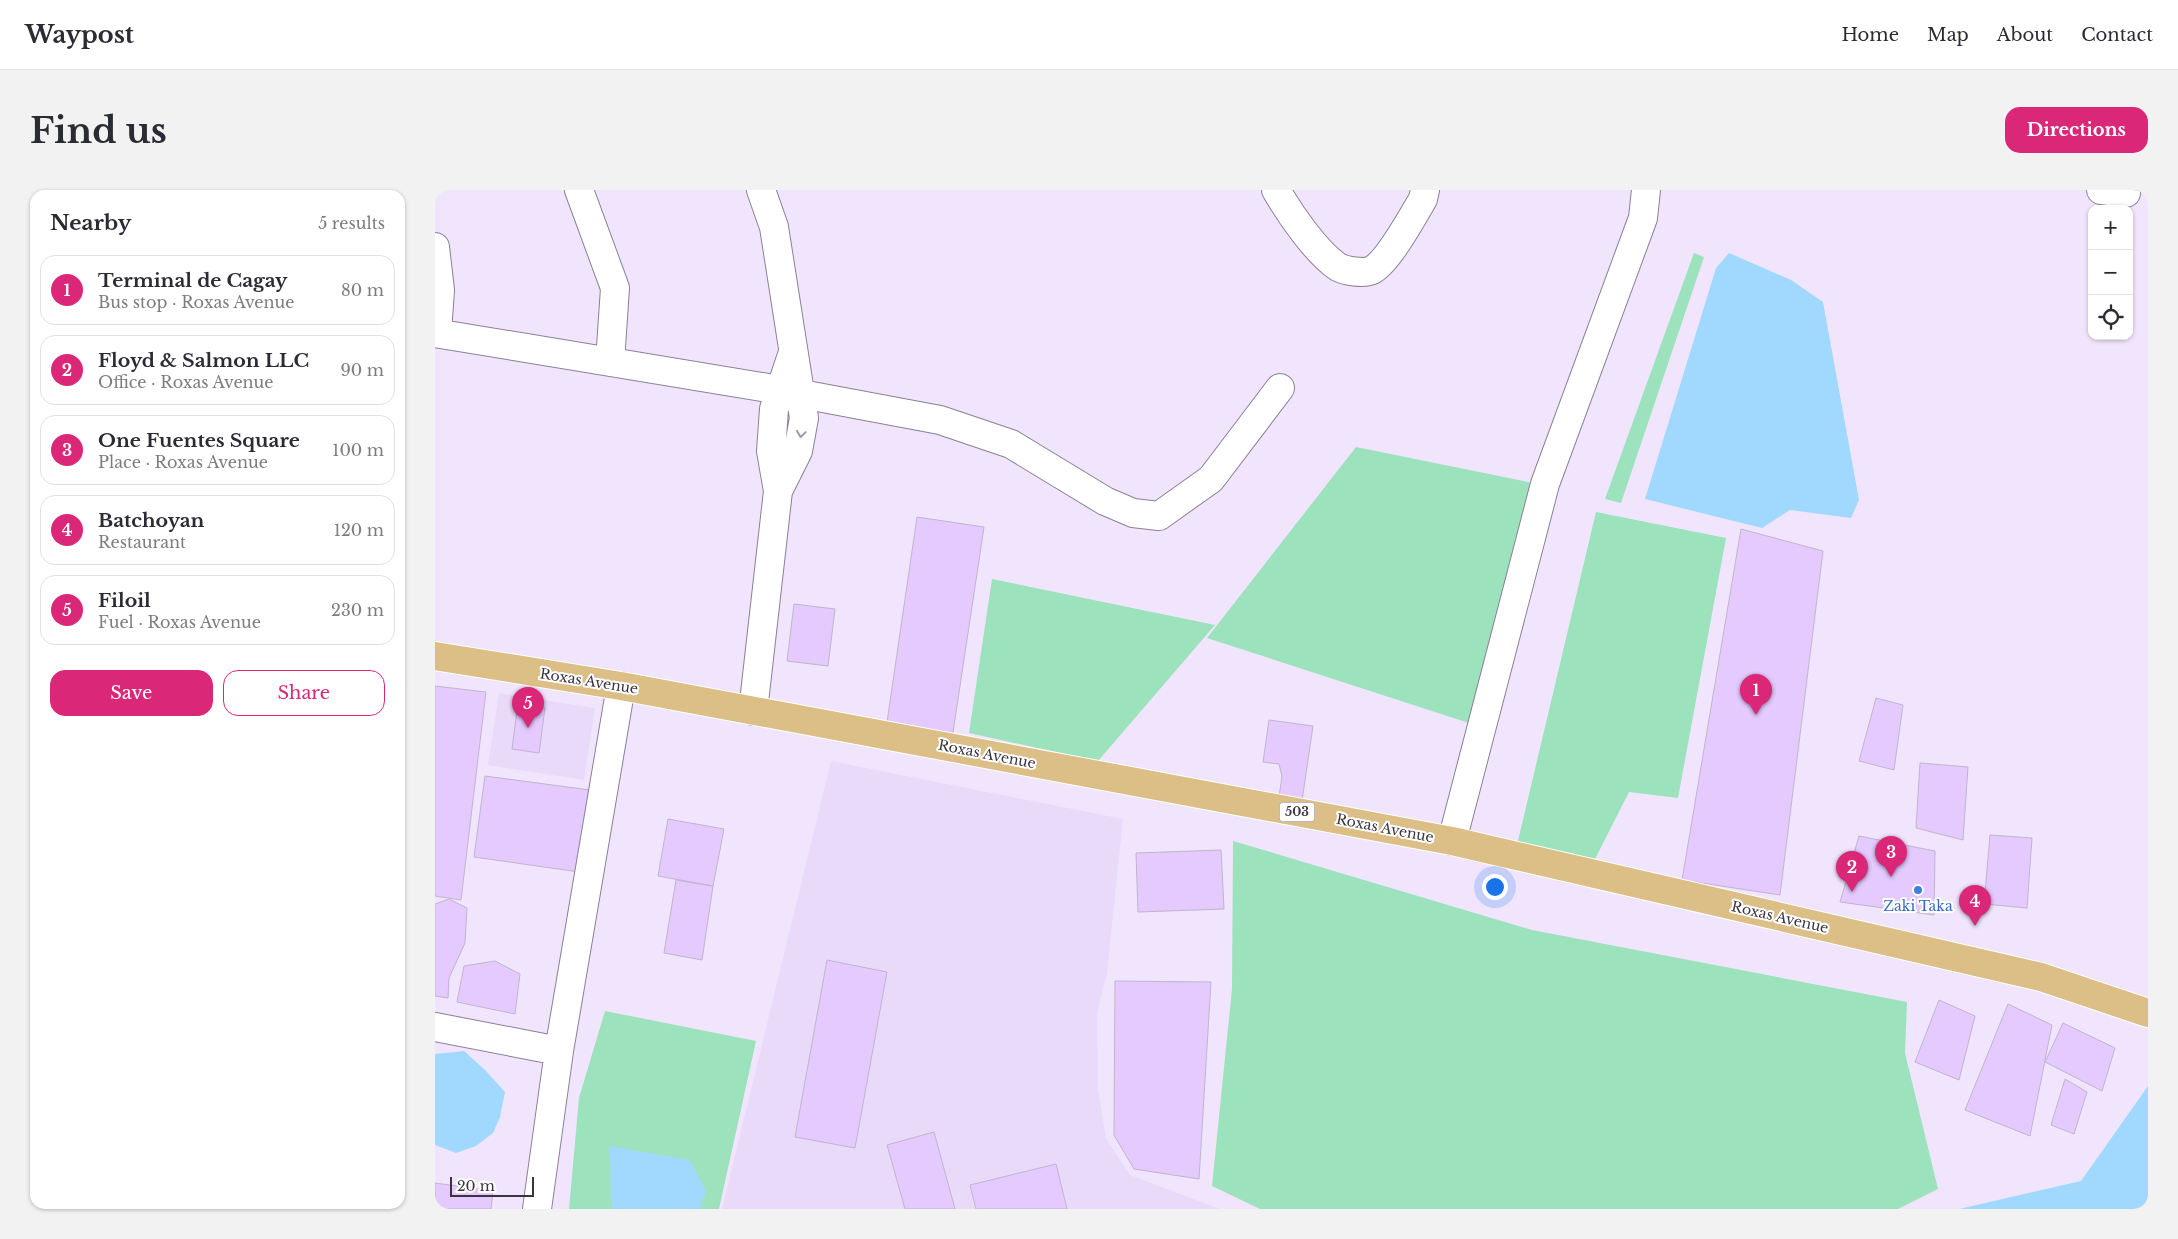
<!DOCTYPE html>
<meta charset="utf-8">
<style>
body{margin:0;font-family:"Libre Baskerville",serif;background:#f2f2f3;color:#2b2b33}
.controls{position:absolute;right:15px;top:15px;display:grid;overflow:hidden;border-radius:10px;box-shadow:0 1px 4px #0004}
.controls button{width:45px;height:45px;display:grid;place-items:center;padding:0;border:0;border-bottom:1px solid #e1e1e2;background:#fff;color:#2b2b33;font:25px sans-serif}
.scale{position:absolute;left:15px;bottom:12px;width:84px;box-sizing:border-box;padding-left:5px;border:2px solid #39353e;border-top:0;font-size:14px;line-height:18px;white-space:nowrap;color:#39353e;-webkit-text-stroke:4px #fff;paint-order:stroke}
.you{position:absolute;left:1059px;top:696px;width:18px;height:18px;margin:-12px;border:4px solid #fff;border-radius:50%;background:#1a73e8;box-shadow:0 0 0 8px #1a73e833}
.badge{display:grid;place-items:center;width:32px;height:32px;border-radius:50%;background:#db2777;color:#fff;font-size:16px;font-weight:700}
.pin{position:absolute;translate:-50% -41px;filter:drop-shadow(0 1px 2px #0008)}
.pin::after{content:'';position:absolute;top:26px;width:18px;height:15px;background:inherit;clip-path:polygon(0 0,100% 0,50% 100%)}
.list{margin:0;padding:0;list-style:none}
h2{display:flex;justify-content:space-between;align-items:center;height:65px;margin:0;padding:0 20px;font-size:21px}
h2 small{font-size:16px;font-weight:400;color:#7c7c81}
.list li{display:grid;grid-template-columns:32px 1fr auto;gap:15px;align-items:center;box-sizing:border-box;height:70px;margin:0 10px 10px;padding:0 10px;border:1px solid #e1e1e2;border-radius:15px}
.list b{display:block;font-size:19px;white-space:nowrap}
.list p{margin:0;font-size:16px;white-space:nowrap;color:#7c7c81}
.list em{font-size:16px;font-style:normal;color:#7c7c81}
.actions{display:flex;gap:10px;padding:15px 20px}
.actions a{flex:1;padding:11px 0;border:1px solid #db2777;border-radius:15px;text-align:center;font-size:18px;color:#db2777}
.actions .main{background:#db2777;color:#fff}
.icon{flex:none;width:28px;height:28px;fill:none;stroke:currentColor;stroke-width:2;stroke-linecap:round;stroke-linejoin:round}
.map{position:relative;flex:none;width:1713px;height:1019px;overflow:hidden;border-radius:15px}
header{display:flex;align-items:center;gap:30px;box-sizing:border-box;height:70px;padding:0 25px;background:#fff;border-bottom:1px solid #e1e1e2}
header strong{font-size:24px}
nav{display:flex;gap:28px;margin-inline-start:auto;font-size:18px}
.intro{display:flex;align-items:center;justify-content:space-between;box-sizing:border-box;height:120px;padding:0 30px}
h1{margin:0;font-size:35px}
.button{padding:12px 22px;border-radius:15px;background:#db2777;color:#fff;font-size:18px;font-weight:700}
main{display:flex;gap:30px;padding:0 30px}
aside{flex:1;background:#fff;border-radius:15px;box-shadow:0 1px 4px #0004}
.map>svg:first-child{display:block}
.built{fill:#e9daf9}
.green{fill:#9be2bd}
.water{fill:#a1d9fe}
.building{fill:#e4caff;stroke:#c0b5cc}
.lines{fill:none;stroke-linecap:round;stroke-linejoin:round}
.minor-casing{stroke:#8a8095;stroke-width:30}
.major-casing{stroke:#fff;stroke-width:30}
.minor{stroke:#fff;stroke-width:28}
.major{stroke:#dcbe87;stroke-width:28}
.oneway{stroke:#9c9a9e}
.shop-dot{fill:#3f7fe0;stroke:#fff;stroke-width:2}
.labels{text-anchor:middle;stroke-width:4;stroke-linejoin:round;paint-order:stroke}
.shield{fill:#fff;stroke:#747278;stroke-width:1}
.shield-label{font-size:12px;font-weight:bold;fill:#39353e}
.street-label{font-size:14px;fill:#39353e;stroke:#fff}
.shop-label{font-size:14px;fill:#366cbe;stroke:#fff}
</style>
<header>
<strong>Waypost</strong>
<nav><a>Home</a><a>Map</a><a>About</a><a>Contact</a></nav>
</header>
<div class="intro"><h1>Find us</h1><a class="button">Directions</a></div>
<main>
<aside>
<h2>Nearby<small>5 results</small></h2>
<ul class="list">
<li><span class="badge">1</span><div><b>Terminal de Cagay</b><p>Bus stop · Roxas Avenue</p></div><em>80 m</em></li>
<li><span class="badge">2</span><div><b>Floyd &amp; Salmon LLC</b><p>Office · Roxas Avenue</p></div><em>90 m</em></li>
<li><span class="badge">3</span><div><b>One Fuentes Square</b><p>Place · Roxas Avenue</p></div><em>100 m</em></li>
<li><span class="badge">4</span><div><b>Batchoyan</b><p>Restaurant</p></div><em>120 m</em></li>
<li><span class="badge">5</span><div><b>Filoil</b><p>Fuel · Roxas Avenue</p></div><em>230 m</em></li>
</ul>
<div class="actions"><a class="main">Save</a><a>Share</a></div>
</aside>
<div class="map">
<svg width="1713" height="1019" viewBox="0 0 1713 1019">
<rect width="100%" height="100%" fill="#f1e5fd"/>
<!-- built -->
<path class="built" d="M64 503 160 518 149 590 53 575Z
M396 571 688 629 672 783 662 824 663 899 671 948 695 985 785 1019H287Z"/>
<!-- green -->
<path class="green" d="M1259 63 1269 67 1186 313 1170 309Z
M921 257 1108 295 1037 534 772 448Z
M1161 322 1291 348 1243 608 1194 602 1160 669 1082 655Z
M557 389 780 435 663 571 534 543Z
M798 651 1097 740 1472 812 1470 863 1503 999 1463 1019H825L777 996 797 799Z
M170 821 321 851 284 1019H134L144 908Z"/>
<!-- water -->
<path class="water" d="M1294 63 1356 90 1388 112 1424 310 1416 328 1355 320 1327 338 1210 309 1281 78Z
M29 861 51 881 70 902 65 927 58 943 41 956 21 963 0 955V864Z
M1713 896V1019H1524L1646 991Z
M174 956 255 970 271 1001 265 1019H177Z"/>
<!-- building -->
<path class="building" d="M482 327 549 337 517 549 451 539Z
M1306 339 1388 361 1345 705 1247 690Z
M359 414 400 419 393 476 352 471Z
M0 496 51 502 26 710 0 706Z
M1441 508 1468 515 1459 580 1424 571Z
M83 514 110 518 104 563 77 559Z
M834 530 878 536 867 611 844 607 847 586 844 574 828 572Z
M1485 573 1533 577 1528 650 1481 638Z
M50 586 155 600 144 682 39 667Z
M233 629 289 639 278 696 223 686Z
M1555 645 1597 648 1592 718 1549 714Z
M1424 646 1500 661 1499 725 1405 712Z
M786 660 789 719 703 722 701 663Z
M241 690 278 696 267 770 229 763Z
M14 709 32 718 30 753 14 788 13 808 0 806V714Z
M392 770 452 782 420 958 360 947Z
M60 771 85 784 80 824 22 812 29 776Z
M680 791 776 792 764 989 699 979 679 945Z
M1504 810 1540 826 1524 890 1480 872Z
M1573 814 1617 835 1595 946 1530 920Z
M1628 833 1680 858 1667 901 1610 872Z
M1630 889 1652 902 1639 944 1616 935Z
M499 942 520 1019H470L452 955Z
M621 974 632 1019H541L535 995Z
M0 993 58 1001 56 1019H0Z"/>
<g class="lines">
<!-- minor casing -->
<g class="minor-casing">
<path id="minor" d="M144 0 180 98 175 172
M326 0 339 37 369 228 363 261 343 301
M841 0C855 24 880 61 903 77 910 81 929 84 937 80 953 72 978 26 988 9L990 0
M1666 0 1691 3V0
M0 57 5 100 2 143
M0 143 345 200 505 230 576 254 670 311 698 323 724 326 776 289 845 198
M318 521 343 301 336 261 339 219 358 162
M1017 651 1110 294 1208 28 1211 0
M0 837 124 861
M102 1019 124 861 186 496"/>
</g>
<!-- major casing -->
<g class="major-casing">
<path id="major" d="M0 466 186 496 1017 651 1606 787 1713 823"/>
</g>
<!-- minor -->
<use href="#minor" class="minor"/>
<!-- major -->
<use href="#major" class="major"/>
</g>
<!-- one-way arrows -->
<defs><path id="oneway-chevron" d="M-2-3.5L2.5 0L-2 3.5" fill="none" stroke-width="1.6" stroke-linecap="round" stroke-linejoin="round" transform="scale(1.25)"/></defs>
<use class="oneway" href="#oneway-chevron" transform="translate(366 244) rotate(98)"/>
<!-- markers -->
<circle class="shop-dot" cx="1483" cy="700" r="5"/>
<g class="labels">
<!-- shield labels -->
<rect class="shield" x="844.5" y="612.5" width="35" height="19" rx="4"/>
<g class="shield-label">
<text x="862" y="626">503</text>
</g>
<!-- street labels -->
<g class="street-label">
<text transform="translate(154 491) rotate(9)" y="5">Roxas Avenue</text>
<text transform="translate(552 564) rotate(11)" y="5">Roxas Avenue</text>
<text transform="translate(950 638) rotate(11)" y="5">Roxas Avenue</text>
<text transform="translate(1345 727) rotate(13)" y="5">Roxas Avenue</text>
</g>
<!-- shop labels -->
<g class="shop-label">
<text x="1483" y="721">Zaki Taka</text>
</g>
</g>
</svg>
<div class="controls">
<button>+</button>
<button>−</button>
<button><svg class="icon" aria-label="locate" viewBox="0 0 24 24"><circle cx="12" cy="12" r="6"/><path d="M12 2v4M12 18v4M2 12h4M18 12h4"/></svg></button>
</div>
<div class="scale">20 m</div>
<div class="you"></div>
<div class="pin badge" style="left:1321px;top:525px">1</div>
<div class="pin badge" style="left:1417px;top:702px">2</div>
<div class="pin badge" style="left:1456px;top:687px">3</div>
<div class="pin badge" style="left:1540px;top:736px">4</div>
<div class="pin badge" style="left:93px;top:538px">5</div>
</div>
</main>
